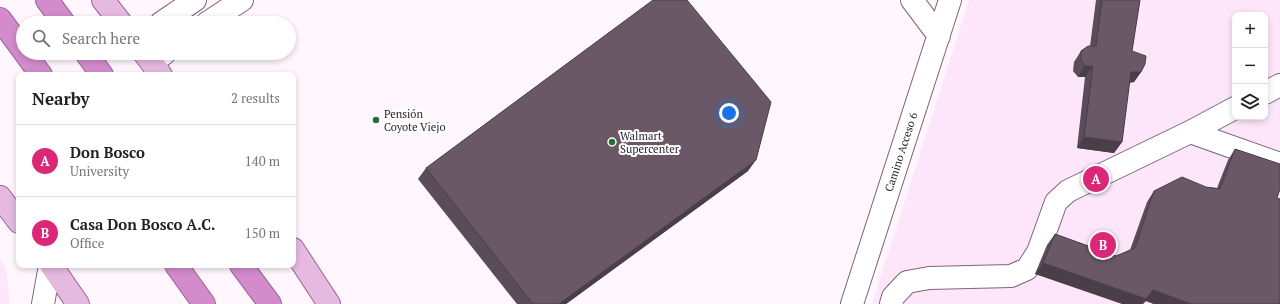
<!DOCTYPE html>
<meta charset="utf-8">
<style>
body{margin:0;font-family:"PT Serif",serif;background:#f2f2f2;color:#222}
.controls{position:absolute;right:12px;top:12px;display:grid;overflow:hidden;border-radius:8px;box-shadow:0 2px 6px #0003}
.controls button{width:36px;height:36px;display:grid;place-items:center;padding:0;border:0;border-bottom:1px solid #e0e0e0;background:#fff;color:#222;font:20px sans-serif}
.you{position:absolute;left:729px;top:113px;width:14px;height:14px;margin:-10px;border:3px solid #fff;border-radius:50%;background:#1a73e8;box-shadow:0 0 0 6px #1a73e833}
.badge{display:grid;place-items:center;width:26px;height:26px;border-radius:50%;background:#db2777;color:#fff;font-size:13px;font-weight:700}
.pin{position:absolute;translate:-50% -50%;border:2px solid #fff;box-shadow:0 1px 4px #0006}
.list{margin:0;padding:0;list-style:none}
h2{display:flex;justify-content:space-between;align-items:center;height:52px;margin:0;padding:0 16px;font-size:17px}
h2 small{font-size:13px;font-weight:400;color:#767676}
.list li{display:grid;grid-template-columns:26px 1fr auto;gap:12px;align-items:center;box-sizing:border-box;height:72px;padding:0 16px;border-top:1px solid #e0e0e0}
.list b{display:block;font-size:15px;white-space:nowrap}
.list p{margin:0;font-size:13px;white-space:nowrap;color:#767676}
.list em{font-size:13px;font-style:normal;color:#767676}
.icon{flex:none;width:22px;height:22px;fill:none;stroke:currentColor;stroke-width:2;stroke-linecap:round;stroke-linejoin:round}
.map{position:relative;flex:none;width:1280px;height:304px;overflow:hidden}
.search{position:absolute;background:#fff;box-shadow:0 2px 6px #0003;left:16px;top:16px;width:280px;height:44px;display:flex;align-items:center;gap:10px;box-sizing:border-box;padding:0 14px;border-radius:22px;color:#767676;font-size:15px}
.panel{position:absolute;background:#fff;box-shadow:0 2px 6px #0003;left:16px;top:72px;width:280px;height:196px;border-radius:8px}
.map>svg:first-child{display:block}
.built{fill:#fde6fa;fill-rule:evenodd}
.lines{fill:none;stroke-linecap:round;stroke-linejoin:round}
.minor-casing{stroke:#7a6777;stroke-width:24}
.major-casing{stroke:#966591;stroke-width:24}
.highway-casing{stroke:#966591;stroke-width:24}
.minor{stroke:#fff;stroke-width:22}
.major{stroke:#e5b9e0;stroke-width:22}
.highway{stroke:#d38bcc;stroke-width:22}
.wall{fill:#5b4c59}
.shaded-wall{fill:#4a3e48}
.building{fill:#6a5867;stroke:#4a3e48}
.poi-dot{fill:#2a6b35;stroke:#fff;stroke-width:1.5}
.labels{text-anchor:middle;stroke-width:4;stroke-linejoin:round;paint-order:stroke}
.poi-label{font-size:11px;fill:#251e24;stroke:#fff;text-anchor:start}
.street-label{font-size:11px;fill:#251e24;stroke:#fff}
</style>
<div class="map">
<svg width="1280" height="304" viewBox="0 0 1280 304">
<rect width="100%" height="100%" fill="#fff6fe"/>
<!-- built -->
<path class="built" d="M969 0H1280V304H872ZM1235 15H1265V117H1235Z
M0 259 6 268 10 304H0Z"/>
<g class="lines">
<!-- minor casing -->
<g class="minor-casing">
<path id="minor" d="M912 0 939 36
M161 23 195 0
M207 23 242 0
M152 63 165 53
M1265 93 1280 85
M1190 132 1280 164
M43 304 50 265
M852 304 950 0
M891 304 893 297 907 282 929 278 1011 276 1027 269 1038 252 1056 202 1068 191 1190 132 1235 108"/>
</g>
<!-- major casing -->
<g class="major-casing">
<path id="major" d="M103 0 121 23
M144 53 161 75
M0 197 19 222
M293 249 329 304
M51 265 78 304"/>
</g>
<!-- highway casing -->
<g class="highway-casing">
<path id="highway" d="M47 0 64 23
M0 19 23 50
M25 53 41 75
M86 53 102 75
M176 265 204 304
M241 265 270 304"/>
</g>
<!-- minor -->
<use href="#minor" class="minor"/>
<!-- major -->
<use href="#major" class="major"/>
<!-- highway -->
<use href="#highway" class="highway"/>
</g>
<!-- wall -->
<path class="wall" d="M1096 0H1140L1132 51 1141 72 1134 82 1129 83 1122 142 1114 153 1077 148 1085 77H1078L1073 71 1074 62 1081 51 1090 46Z
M1235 149 1277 198 1280 304H1154L1146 301 1035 274 1047 245 1055 234 1116 256 1130 250 1147 202 1154 191 1206 187 1217 188 1228 160Z
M426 168 748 171 566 304H517L418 179Z"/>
<!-- shaded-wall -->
<path class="shaded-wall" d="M1085 66H1093L1085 77H1078Z
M1131 72H1141L1134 82 1123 83Z
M1084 137 1122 142 1114 153 1077 148Z
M756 160 748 171 566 304H559Z
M1043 263 1153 290 1191 304H1154L1146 301 1143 304H1122L1035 274Z"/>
<!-- building -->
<path class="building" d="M653 0H687L771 102 756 160 559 304H533L426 168Z
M1102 0H1140L1132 51 1146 56 1145 64 1141 72H1131L1122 142 1084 137 1093 66H1085L1081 60V51L1088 46H1096Z
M1235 149 1280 164V189L1277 198 1280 199V304H1191L1153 290 1146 299 1043 263 1055 234 1116 256 1135 248 1154 191 1182 177 1206 187 1220 189Z"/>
<!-- markers -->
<g class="poi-dot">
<circle cx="376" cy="120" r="4"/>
<circle cx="612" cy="142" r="4"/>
</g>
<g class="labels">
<!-- poi labels -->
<g class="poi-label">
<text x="384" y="118">Pensión<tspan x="384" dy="13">Coyote Viejo</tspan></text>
<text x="620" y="140">Walmart<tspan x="620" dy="13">Supercenter</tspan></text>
</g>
<!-- street labels -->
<g class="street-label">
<text transform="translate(901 152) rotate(-72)" y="4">Camino Acceso 6</text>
</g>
</g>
</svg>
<div class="controls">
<button>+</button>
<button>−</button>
<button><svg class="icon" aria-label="layers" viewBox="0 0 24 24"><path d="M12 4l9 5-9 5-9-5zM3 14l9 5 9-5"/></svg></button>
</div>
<div class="you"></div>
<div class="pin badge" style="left:1096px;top:179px">A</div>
<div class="pin badge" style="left:1103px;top:245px">B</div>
<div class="search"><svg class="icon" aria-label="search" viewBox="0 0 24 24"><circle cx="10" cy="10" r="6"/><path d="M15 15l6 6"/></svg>Search here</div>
<section class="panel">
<h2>Nearby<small>2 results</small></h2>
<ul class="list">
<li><span class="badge">A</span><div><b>Don Bosco</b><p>University</p></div><em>140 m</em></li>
<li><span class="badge">B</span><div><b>Casa Don Bosco A.C.</b><p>Office</p></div><em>150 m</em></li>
</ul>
</section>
</div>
